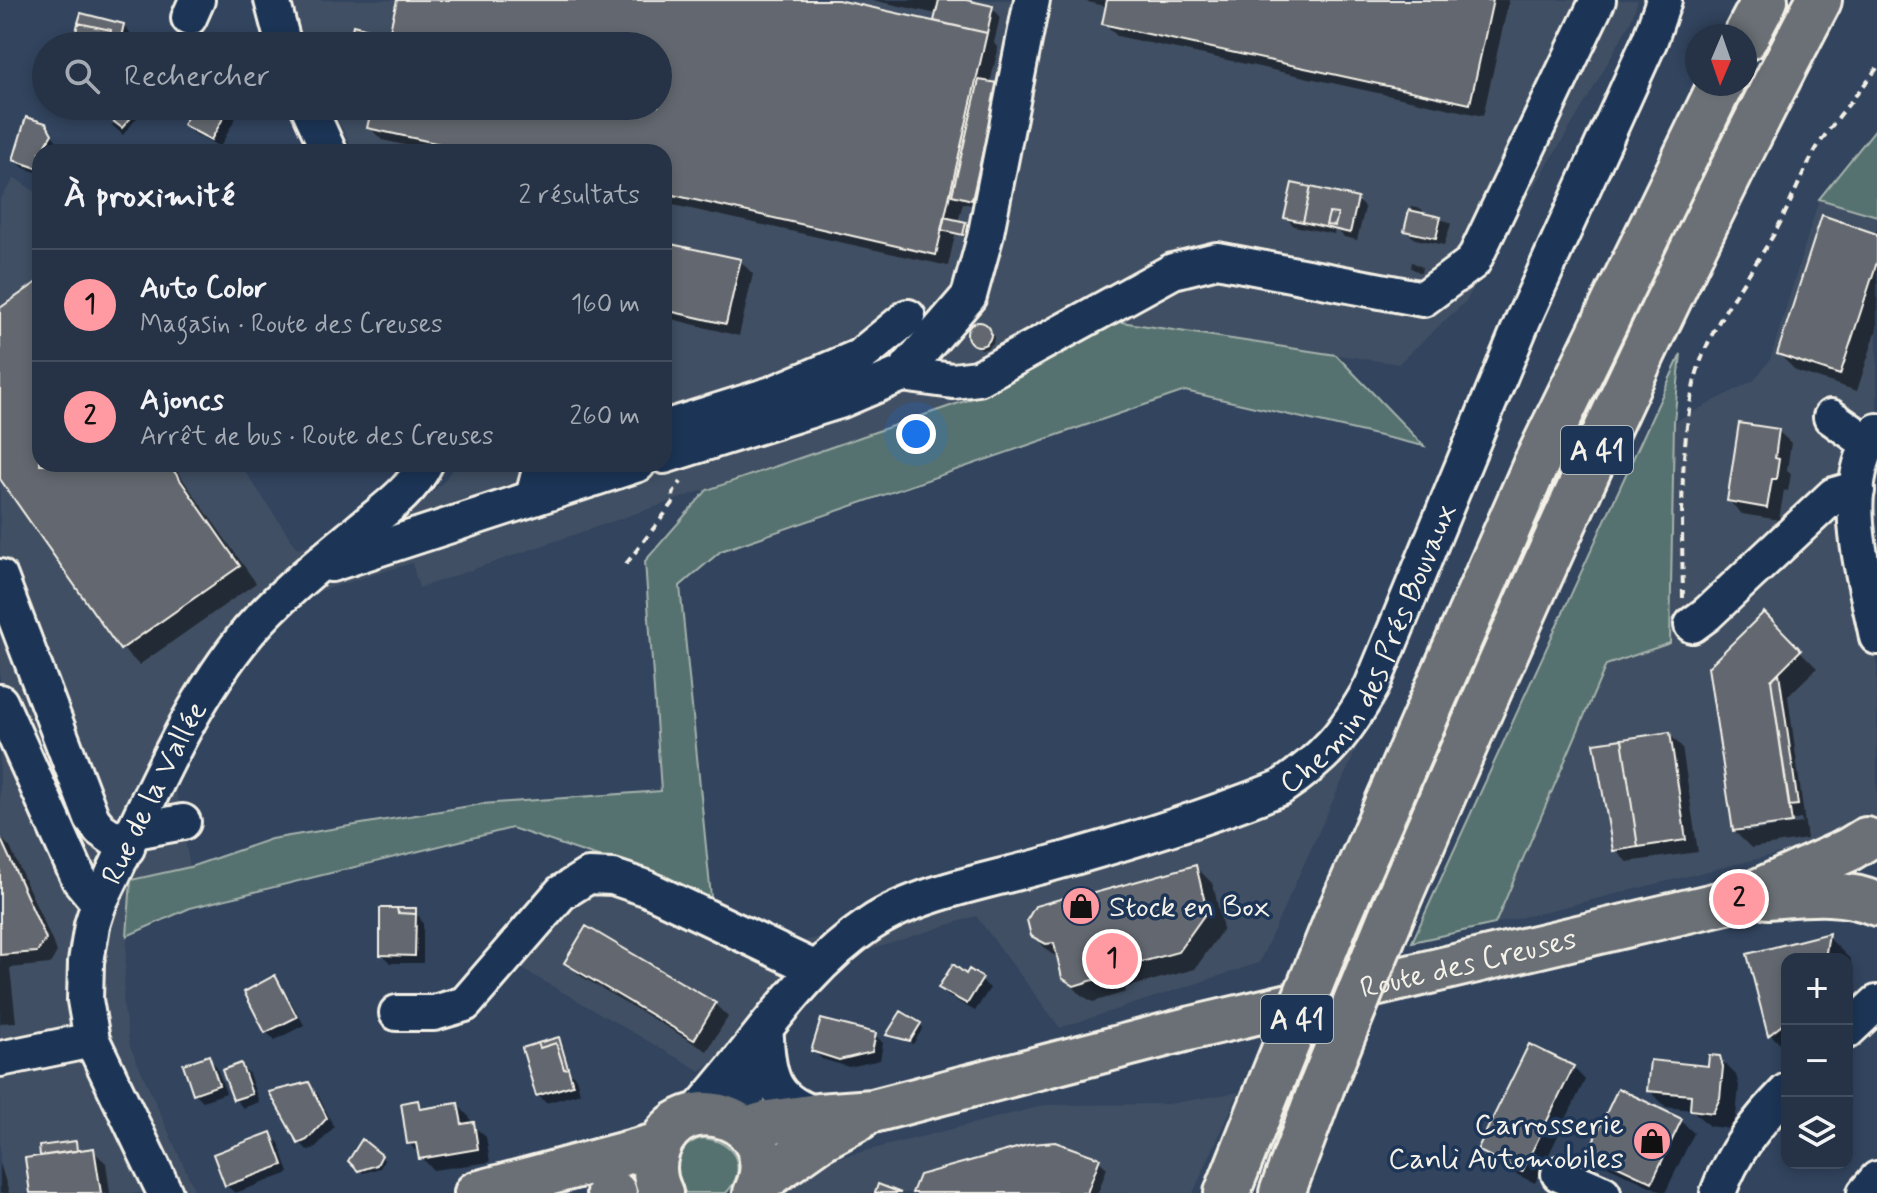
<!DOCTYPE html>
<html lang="fr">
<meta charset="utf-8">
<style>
body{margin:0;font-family:Mynerve,sans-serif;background:#323f51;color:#f1f3f6}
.controls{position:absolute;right:24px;bottom:24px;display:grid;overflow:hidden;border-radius:16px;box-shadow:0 4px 12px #0003}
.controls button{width:72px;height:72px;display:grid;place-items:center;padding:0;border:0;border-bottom:2px solid #424e5f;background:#263346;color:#f1f3f6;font:40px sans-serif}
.compass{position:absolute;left:1685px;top:24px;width:72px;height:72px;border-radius:50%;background:#263346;box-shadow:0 4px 12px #0003;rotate:182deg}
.you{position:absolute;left:916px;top:434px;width:28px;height:28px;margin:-20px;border:6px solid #fff;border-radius:50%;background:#1a73e8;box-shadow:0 0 0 12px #1a73e833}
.badge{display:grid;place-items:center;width:52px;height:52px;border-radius:50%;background:#ff9aa2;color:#111;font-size:26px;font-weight:700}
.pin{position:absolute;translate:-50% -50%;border:4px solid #fff;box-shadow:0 2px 8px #0006}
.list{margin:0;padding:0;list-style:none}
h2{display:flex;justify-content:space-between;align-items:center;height:104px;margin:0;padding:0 32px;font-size:34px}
h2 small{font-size:26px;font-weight:400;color:#a4aab3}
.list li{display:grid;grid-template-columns:52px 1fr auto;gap:24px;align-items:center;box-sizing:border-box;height:112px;padding:0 32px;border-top:2px solid #424e5f}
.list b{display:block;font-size:30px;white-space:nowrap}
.list p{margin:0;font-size:26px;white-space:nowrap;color:#a4aab3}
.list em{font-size:26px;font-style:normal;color:#a4aab3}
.icon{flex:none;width:44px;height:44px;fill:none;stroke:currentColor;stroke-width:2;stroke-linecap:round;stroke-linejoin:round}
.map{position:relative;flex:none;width:1877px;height:1193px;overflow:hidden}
.search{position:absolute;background:#263346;box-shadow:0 4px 12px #0003;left:32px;top:32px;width:640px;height:88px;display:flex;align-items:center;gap:20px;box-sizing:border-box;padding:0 28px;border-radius:44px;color:#a4aab3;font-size:30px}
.panel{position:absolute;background:#263346;box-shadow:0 4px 12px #0003;left:32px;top:144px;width:640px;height:328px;border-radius:24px}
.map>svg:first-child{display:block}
.built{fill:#414f63}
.green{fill:#567270;stroke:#a5b2ac;stroke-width:2}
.shadow{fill:#0007;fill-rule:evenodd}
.building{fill:#64686f;stroke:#f4f1e8;stroke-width:2;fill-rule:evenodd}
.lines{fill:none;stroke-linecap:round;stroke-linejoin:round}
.minor-casing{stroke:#f4f1e8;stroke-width:40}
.major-casing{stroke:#f4f1e8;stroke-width:48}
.highway-casing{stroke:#f4f1e8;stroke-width:50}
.path{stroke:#f4f1e8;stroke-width:4;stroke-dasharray:8 6;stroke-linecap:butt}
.minor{stroke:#1d3557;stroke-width:34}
.major{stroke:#6b6f74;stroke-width:42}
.highway{stroke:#6b6f74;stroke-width:44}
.highway-bridge-casing{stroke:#f4f1e8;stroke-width:50;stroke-linecap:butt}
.highway-bridge{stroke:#6b6f74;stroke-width:44}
.labels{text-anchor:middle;stroke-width:7;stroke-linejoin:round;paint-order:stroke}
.shield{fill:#1d3557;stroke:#b4b9bc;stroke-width:2}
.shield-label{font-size:28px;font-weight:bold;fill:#f4f1e8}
.street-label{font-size:30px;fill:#f4f1e8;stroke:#1d3557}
.poi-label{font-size:30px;fill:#f4f1e8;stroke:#1d3557;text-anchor:start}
</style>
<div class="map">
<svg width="1877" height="1193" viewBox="0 0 1877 1193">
<rect width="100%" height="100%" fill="#32445e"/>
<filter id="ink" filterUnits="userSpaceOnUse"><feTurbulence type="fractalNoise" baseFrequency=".0125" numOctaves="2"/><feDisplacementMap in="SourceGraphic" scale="16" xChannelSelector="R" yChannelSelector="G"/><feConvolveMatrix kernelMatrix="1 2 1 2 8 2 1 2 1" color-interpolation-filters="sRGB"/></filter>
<g filter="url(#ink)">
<!-- built -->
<path class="built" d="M289 0H1638L1631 21 1588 98 1466 301 1398 364 1108 320 988 393 707 489 419 588 412 563 304 596 243 663 204 729 176 789 190 867 131 880 123 1003 130 1046 196 1193H0V199L15 178 40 195V464H240L297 548 401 522 445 480 455 464H664V152H354L331 106H658V46H301Z
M1819 199 1877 216V829L1495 924 1606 665 1670 643 1674 422 1754 380 1770 360Z
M1357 748 1259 963 1060 1028 976 916 854 955 700 1071 517 966 607 860 793 943 887 924 1262 816Z
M1239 1092 1193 1193H700L1046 1105 1168 1104Z"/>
<!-- green -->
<path class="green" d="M1877 127V216L1819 199Z
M1108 320 1336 355 1424 446 1185 391 721 551 680 586 712 907 607 860 512 828 190 908 127 936 131 880 190 867 271 839 482 804 661 791 645 561 707 490 988 393Z
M1681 354 1674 422 1670 643 1606 665 1495 924 1412 942Z
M702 1138C734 1140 750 1168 726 1193H686C669 1172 674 1146 702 1138Z"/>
<!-- shadow -->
<path class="shadow" d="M399 0H828L940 25 936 20 937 14 872 0H957L992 8 1000 16 994 43 998 48 990 84 997 85 1005 93 980 207 963 203 958 222 968 227 966 237 955 235 948 266 664 203V152H436L382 140 369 127 374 106H658V46H351L391 36Z
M1080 0H1509L1483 116 1117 36 1104 23 1108 7Z
M123 25 131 34 128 46H75Z
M129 106 139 115 123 135 112 125Z
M195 106H242L220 147 193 133 185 125Z
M45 125 59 144 54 152H40V173L24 168 15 160Z
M1356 199 1365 208 1357 240 1344 237 1335 228 1334 234 1294 226 1286 218Z
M1412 207 1422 209 1424 216 1447 221 1451 224 1444 245 1415 239 1406 231Z
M1877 230V329L1857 391 1796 371 1779 354Z
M668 245 740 261 753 274 739 336 664 317V260Z
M1412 262 1422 267 1421 273 1411 268Z
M40 284V464H172L256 583 139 665 122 648 0 475V311Z
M982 324 994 337 993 343 986 349H981L969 336 973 327Z
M1778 431 1791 443 1787 470 1791 474 1788 491 1784 490 1779 520 1742 514 1729 501Z
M1764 615 1817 668 1788 696 1807 839 1751 848 1734 831ZM1801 819 1802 823 1746 832V828Z
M1669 734 1682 747 1698 852 1627 862 1615 850Z
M0 837 10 847 57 952 50 964 10 968 16 1022 0 1023Z
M1196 867 1213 884 1223 929 1195 969 1125 988 1126 992 1093 1002 1081 995 1064 977 1060 958 1050 953 1033 935 1066 903Z
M382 910 416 912 398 911 402 915 419 916 423 924V963H390L382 954Z
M1827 936 1851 960 1847 992V959H1787V1051L1770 1034 1750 956Z
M567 962 715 1004 728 1017 707 1051 579 975Z
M970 972 990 988 975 1011 948 996 940 988 967 976Z
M274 978 282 986 304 1025 275 1040 266 1032Z
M920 1024 923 1028 913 1044 889 1035Z
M875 1035 883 1043 880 1060 849 1067 822 1059 813 1050Z
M559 1039 562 1042 570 1072 576 1078 580 1093 546 1103 538 1095Z
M208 1058 216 1066 226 1093 203 1101 195 1093Z
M1719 1058 1736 1075 1739 1086 1736 1116 1730 1129 1709 1126 1692 1110 1666 1107 1649 1090 1710 1068Z
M241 1065 249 1074 259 1102 243 1108 235 1099Z
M1573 1067 1585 1080 1535 1183 1492 1163 1480 1150Z
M308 1085 317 1093 334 1127 315 1148 308 1151 300 1142Z
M418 1102 425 1110 458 1105 470 1118 471 1124 486 1137 490 1162 433 1170 409 1143Z
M1681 1121 1694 1133 1665 1193 1603 1164 1590 1151Z
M270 1135 279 1143 289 1173 235 1193 226 1185Z
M75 1143 79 1153 93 1151 106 1163 110 1193H32L45 1158Z
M381 1156 384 1160 380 1168 363 1173 350 1161Z
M1098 1160 1107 1168 1098 1193H915Z
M0 1163 9 1193H0Z"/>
<!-- building -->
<path class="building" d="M397 0H838L987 33 936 255 664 193V152H477L367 128 372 106H658V46H349L353 25 389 34Z
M939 0H966L993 6 987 33 934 21Z
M1107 0H1493L1470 104 1102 24Z
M81 13 124 24 119 46H107L111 30 78 23Z
M78 23 111 30 107 46H73Z
M979 80 998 83 972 200 952 195Z
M125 106H132L137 111 122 128 113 121Z
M193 106H230L211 140 183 125Z
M26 117 46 123 52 134 46 144V152H40V169L13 160Z
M1292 183 1311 187 1303 222 1284 218Z
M1311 187 1358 198 1350 233 1303 222ZM1329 213 1338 214 1335 226 1326 225Z
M1409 210 1441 217 1436 238 1404 231Z
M1329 213 1338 214 1335 226 1326 225Z
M1822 215 1877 234V262L1840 375 1777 354Z
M944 217 966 222 963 235 941 230Z
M666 243 741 259 726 324 664 310Z
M40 280V464H169L240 566 120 650 0 479V308Z
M967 334a12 12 0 1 1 24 0a12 12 0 1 1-24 0Z
M1739 423 1779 429 1775 458 1779 459 1776 479H1772L1767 508 1727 501Z
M1764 612 1801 650 1771 680 1792 823 1733 831 1708 667Z
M1779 673 1798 805 1789 806 1771 680Z
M1670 732 1686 840 1638 847 1622 739Z
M1622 739 1638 847 1613 851 1594 743Z
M0 837 46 939 37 952 0 955Z
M1196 865 1207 911 1178 952 1109 971 1110 975 1074 986 1062 978 1054 943 1046 944 1031 936 1027 920 1035 906 1064 898 1065 901Z
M380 908H397L398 913 416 914 415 956 380 955Z
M397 908H416V914L398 913Z
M586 926 716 1003 694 1040 564 963Z
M1829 933 1825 959H1787V1021L1768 1036 1747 954Z
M953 964 966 974 969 969 983 978 967 1004 938 988Z
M275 975 297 1017 265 1033 244 992Z
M901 1011 921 1023 910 1041 886 1035Z
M821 1019 876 1033 872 1052 839 1060 811 1051Z
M559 1037 568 1068 564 1069 556 1043 540 1048 538 1043Z
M538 1043 540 1048 556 1043 564 1069 568 1068 573 1085 536 1096 522 1048Z
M1529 1044 1574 1066 1522 1172 1477 1150Z
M209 1055 219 1085 193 1094 183 1064Z
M1709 1055 1720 1056 1723 1067 1720 1098 1713 1113 1690 1110 1691 1095 1647 1091 1650 1060 1708 1066Z
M241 1063 252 1094 233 1100 222 1070Z
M309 1082 327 1118 307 1140 298 1144 269 1092Z
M1618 1088 1682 1119 1652 1182 1588 1152Z
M418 1100 420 1109 458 1103 462 1124 474 1122 478 1149 419 1159 416 1143 407 1144 401 1103Z
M271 1132 283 1165 225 1186 213 1154Z
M362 1139 382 1155 377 1165 358 1171 348 1161Z
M76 1141 77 1151 40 1156 39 1146Z
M1055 1142 1100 1158 1087 1193H912L919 1175 1031 1144Z
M94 1148 101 1193H30L25 1158Z
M878 1184 901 1193H875Z"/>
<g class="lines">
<!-- minor casing -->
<g class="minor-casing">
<g id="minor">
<path d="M272 0 284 46"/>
<path d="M189 18 197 0"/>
<path d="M308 106 329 152"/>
<path d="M902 374 953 381 978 378 1173 271 1217 260 1423 299 1473 262 1598 0"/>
<path d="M1831 417 1869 444"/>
<path d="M664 428 772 394 859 357 908 317"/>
<path d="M1877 431C1835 488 1865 574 1877 637"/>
<path d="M664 456 839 401 902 374 969 296 985 238 1032 0"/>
<path d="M533 497 541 466 547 464"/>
<path d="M331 564 638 464"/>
<path d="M0 577 92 819 100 829 127 848"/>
<path d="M1692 625 1707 614 1834 495 1848 491H1857"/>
<path d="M0 702 79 879 99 903"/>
<path d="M135 831 183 822"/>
<path d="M397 1013H434L465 1004 561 893 588 876 613 877 646 888 816 969"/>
<path d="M1847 1031 1877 1003"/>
<path d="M766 1038C768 1081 775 1101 818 1115"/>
<path d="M0 1059 92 1040"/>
<path id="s1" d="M693 1116C752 1053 797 973 870 924 914 894 990 880 1042 866 1122 844 1203 819 1280 788 1326 757 1345 734 1372 686L1523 320 1650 40 1664 0"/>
<path d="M744 1127 751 1071 762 1046"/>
<path d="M1559 1174 1603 1193"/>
<path id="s2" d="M165 1193 92 1040 85 1000 86 962 92 925 99 903C143 815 185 707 249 631 282 593 323 561 361 529 384 510 412 491 425 464"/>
<path d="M1718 1193C1732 1153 1758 1121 1787 1091"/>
<path d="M1865 1193 1877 1179"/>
</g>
</g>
<!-- major casing -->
<g class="major-casing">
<g id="major">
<path d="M1768 897C1806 894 1841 889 1877 904"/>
<path id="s3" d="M746 1129 769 1122 818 1115 873 1111 1192 1028 1739 899 1848 850 1866 839"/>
<path d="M760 1182 821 1139 860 1118"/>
<path d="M476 1193 660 1144"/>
<path d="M608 1193H615"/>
<path d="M661 1193C654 1179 653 1165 658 1150 681 1081 789 1121 755 1193"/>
</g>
</g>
<!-- highway casing -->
<g class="highway-casing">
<path id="highway" d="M1745 38 1765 0
M1394 909C1526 601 1663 296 1819 0
M1337 919 1535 466 1721 84
M1227 1193 1256 1120
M1282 1193 1322 1086"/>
</g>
<!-- path -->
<path class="path" d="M626 564 674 502 673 493 681 482
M1683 598C1682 527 1679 453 1694 384 1707 328 1742 287 1771 239 1789 210 1800 176 1818 146 1835 119 1858 94 1877 68"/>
<!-- minor -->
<use href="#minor" class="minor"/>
<!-- major -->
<use href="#major" class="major"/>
<!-- highway -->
<use href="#highway" class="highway"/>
<!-- highway-bridge casing -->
<g class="highway-bridge-casing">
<path id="highway-bridge" d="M1322 1086 1394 909
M1256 1120 1337 919"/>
</g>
<!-- highway-bridge -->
<use href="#highway-bridge" class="highway-bridge"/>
</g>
</g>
<!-- icons -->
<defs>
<g id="shop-disc" transform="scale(2)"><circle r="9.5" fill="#ff9aa2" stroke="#1d3557"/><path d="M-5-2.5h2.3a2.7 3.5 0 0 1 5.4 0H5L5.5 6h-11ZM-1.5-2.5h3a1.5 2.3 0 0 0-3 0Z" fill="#111"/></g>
</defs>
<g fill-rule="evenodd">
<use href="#shop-disc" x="1081" y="906"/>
<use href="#shop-disc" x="1652" y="1141"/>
</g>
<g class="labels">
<!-- shield labels -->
<g class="shield">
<rect x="1561" y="426" width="72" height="48" rx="6"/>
<rect x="1261" y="995" width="72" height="48" rx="6"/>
</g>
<g class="shield-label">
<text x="1597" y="460">A 41</text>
<text x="1297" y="1029">A 41</text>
</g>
<!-- street labels -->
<g class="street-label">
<text dy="10" stroke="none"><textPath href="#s1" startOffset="864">Chemin des Prés Bouvaux</textPath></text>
<text dy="10" stroke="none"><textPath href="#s2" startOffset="432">Rue de la Vallée</textPath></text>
<text dy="10" stroke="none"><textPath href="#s3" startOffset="742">Route des Creuses</textPath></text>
</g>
<!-- poi labels -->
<g class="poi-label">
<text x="1109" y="916">Stock en Box</text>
<text x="1624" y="1134" text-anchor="end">Carrosserie<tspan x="1624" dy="34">Canli Automobiles</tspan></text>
</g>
</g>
</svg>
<div class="controls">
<button>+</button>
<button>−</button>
<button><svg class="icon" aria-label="layers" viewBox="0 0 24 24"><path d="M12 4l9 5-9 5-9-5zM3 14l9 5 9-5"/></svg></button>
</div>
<svg class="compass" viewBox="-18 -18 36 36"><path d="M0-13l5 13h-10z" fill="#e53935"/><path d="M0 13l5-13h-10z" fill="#a4aab3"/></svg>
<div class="you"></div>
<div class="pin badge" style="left:1112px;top:959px">1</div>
<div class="pin badge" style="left:1739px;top:899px">2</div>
<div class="search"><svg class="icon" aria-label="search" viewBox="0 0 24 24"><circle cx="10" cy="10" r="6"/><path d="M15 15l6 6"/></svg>Rechercher</div>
<section class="panel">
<h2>À proximité<small>2 résultats</small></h2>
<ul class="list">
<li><span class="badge">1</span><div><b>Auto Color</b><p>Magasin · Route des Creuses</p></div><em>160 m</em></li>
<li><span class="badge">2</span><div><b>Ajoncs</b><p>Arrêt de bus · Route des Creuses</p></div><em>260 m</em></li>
</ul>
</section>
</div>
